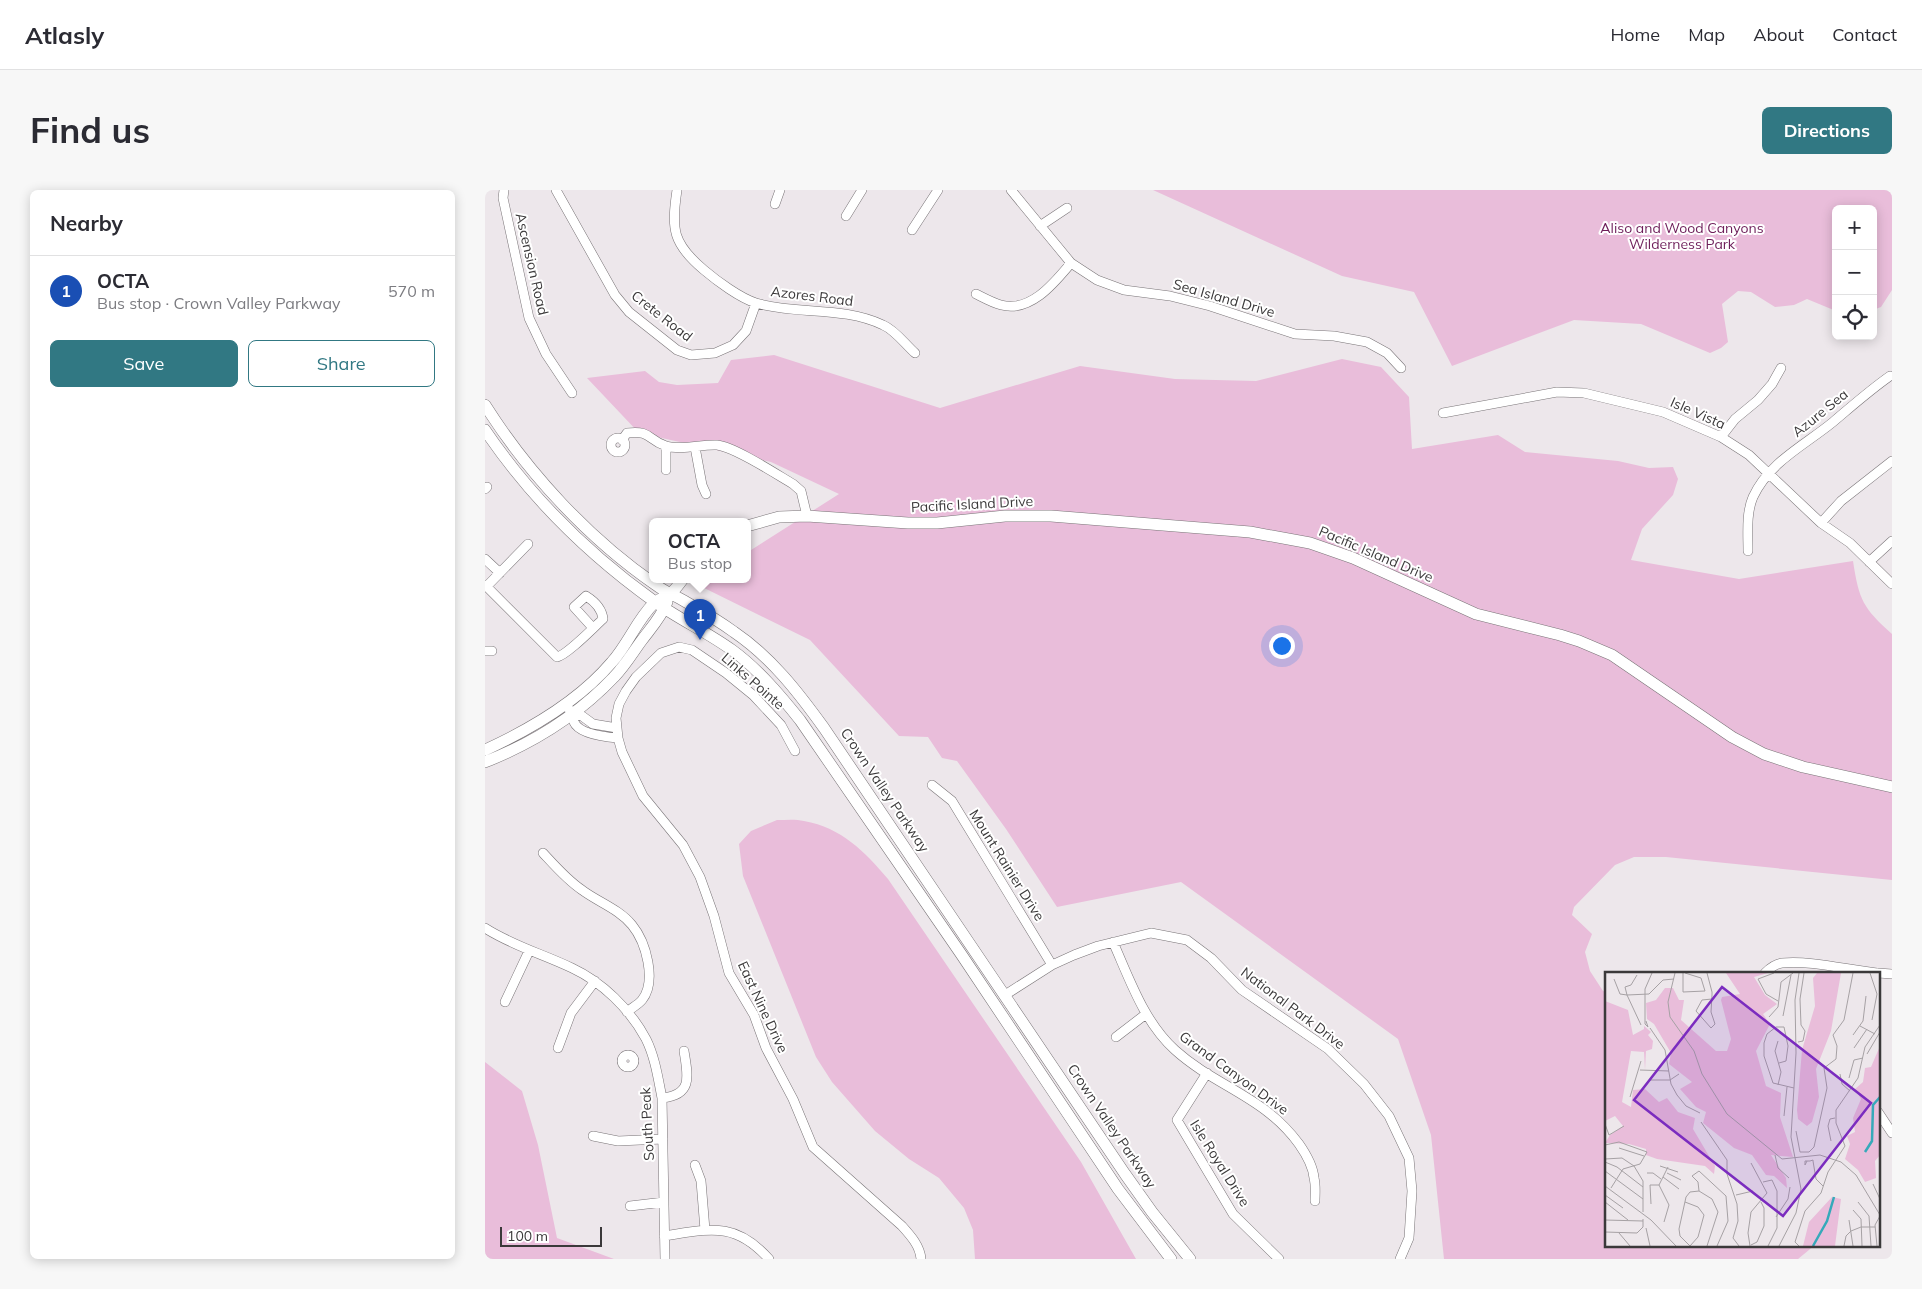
<!DOCTYPE html>
<meta charset="utf-8">
<style>
body{margin:0;font-family:Mulish,sans-serif;background:#f7f7f7;color:#2b2b33}
.controls{position:absolute;right:15px;top:15px;display:grid;overflow:hidden;border-radius:8px;box-shadow:0 2px 12px #0003}
.controls button{width:45px;height:45px;display:grid;place-items:center;padding:0;border:0;border-bottom:1px solid #e1e1e2;background:#fff;color:#2b2b33;font:25px sans-serif}
.scale{position:absolute;left:15px;bottom:12px;width:102px;box-sizing:border-box;padding-left:5px;border:2px solid #3b393a;border-top:0;font-size:14px;line-height:18px;white-space:nowrap;color:#3b393a;-webkit-text-stroke:4px #fff;paint-order:stroke}
.you{position:absolute;left:796px;top:455px;width:18px;height:18px;margin:-12px;border:4px solid #fff;border-radius:50%;background:#1a73e8;box-shadow:0 0 0 8px #1a73e833}
.badge{display:grid;place-items:center;width:32px;height:32px;border-radius:50%;background:#317883;color:#fff;font-size:16px;font-weight:700}
.pin{position:absolute;translate:-50% -41px;filter:drop-shadow(0 1px 2px #0008)}
.pin::after{content:'';position:absolute;top:26px;width:18px;height:15px;background:inherit;clip-path:polygon(0 0,100% 0,50% 100%)}
.popup{position:absolute;left:164px;top:328px;width:102px;height:65px;box-sizing:border-box;display:grid;place-content:center;border-radius:8px;background:#fff;filter:drop-shadow(0 1px 4px #0005);font-size:16px;white-space:nowrap;color:#7c7c81}
.popup b{font-size:19px;color:#2b2b33}
.popup::after{content:'';position:absolute;left:50%;top:100%;margin-left:-10px;border:10px solid transparent;border-top-color:#fff}
.list{margin:0;padding:0;list-style:none}
h2{display:flex;justify-content:space-between;align-items:center;height:65px;margin:0;padding:0 20px;font-size:21px}
h2 small{font-size:16px;font-weight:400;color:#7c7c81}
.list li{display:grid;grid-template-columns:32px 1fr auto;gap:15px;align-items:center;box-sizing:border-box;height:70px;padding:0 20px;border-top:1px solid #e1e1e2}
.list b{display:block;font-size:19px;white-space:nowrap}
.list p{margin:0;font-size:16px;white-space:nowrap;color:#7c7c81}
.list em{font-size:16px;font-style:normal;color:#7c7c81}
.actions{display:flex;gap:10px;padding:15px 20px}
.actions a{flex:1;padding:11px 0;border:1px solid #317883;border-radius:8px;text-align:center;font-size:18px;color:#317883}
.actions .main{background:#317883;color:#fff}
.icon{flex:none;width:28px;height:28px;fill:none;stroke:currentColor;stroke-width:2;stroke-linecap:round;stroke-linejoin:round}
.map{position:relative;flex:none;width:1407px;height:1069px;overflow:hidden;border-radius:8px}
header{display:flex;align-items:center;gap:30px;box-sizing:border-box;height:70px;padding:0 25px;background:#fff;border-bottom:1px solid #e1e1e2}
header strong{font-size:24px}
nav{display:flex;gap:28px;margin-inline-start:auto;font-size:18px}
.intro{display:flex;align-items:center;justify-content:space-between;box-sizing:border-box;height:120px;padding:0 30px}
h1{margin:0;font-size:35px}
.button{padding:12px 22px;border-radius:8px;background:#317883;color:#fff;font-size:18px;font-weight:700}
main{display:flex;gap:30px;padding:0 30px}
aside{flex:1;background:#fff;border-radius:8px;box-shadow:0 2px 12px #0003}
.map>svg:first-child{display:block}
.green{fill:#e9bdda}
.lines{fill:none;stroke-linecap:round;stroke-linejoin:round}
.minor-casing{stroke:#797477;stroke-width:10}
.major-casing{stroke:#797477;stroke-width:12}
.minor{stroke:#fff;stroke-width:9}
.major{stroke:#fff;stroke-width:11}
.labels{text-anchor:middle;stroke-width:4;stroke-linejoin:round;paint-order:stroke}
.park-label{font-size:14px;fill:#6d1d59;stroke:#fff}
.street-label{font-size:14px;fill:#3b393a;stroke:#fff}
.inset-river{fill:none;stroke:#36a9ba;stroke-width:2.5}
.inset-road{fill:none;stroke:#a6a1a4;stroke-width:1}
.view{fill:#7b2cbf;fill-opacity:0.15;stroke:#7b2cbf;stroke-width:2.5}
.inset-edge{fill:none;stroke:#3b393a;stroke-width:2.5}
</style>
<header>
<strong>Atlasly</strong>
<nav><a>Home</a><a>Map</a><a>About</a><a>Contact</a></nav>
</header>
<div class="intro"><h1>Find us</h1><a class="button">Directions</a></div>
<main>
<aside>
<h2>Nearby<small></small></h2>
<ul class="list">
<li><span class="badge" style="background:#1a4fb4">1</span><div><b>OCTA</b><p>Bus stop · Crown Valley Parkway</p></div><em>570 m</em></li>
</ul>
<div class="actions"><a class="main">Save</a><a>Share</a></div>
</aside>
<div class="map">
<svg width="1407" height="1069" viewBox="0 0 1407 1069">
<rect width="100%" height="100%" fill="#ede7eb"/>
<!-- green -->
<path class="green" d="M668 0H1407V100L1396 117 1388 120V19H1351V121L1322 109 1309 115 1290 117 1266 102 1253 101 1237 114 1243 152 1236 158 1225 163 1156 134 1089 130 967 176 929 102 857 86Z
M289 165 455 218 595 176 690 189 771 191 857 169 896 177 924 207 927 259 1013 245 1040 262 1133 271 1164 278 1188 277 1193 289 1188 305 1157 339 1146 370 1254 389 1368 371C1374 410 1378 418 1407 444V690L1181 667H1149L1130 675 1089 717 1087 725 1107 744 1100 762 1105 781 1118 801 1121 802V1055H1330L1313 1069H959L946 945 913 849 696 692 572 717 521 639 472 571 457 568 443 547 414 546 325 450 211 394 220 389H262L263 362 354 304 286 272 154 243 102 188 160 181 174 192 192 195 233 193 246 170Z
M292 630C301 630 311 629 319 631 357 638 379 661 403 689L596 972 651 1069H490L488 1040 479 1018 454 988 424 969 390 941 347 892 331 867 258 686 254 654 266 641Z
M0 872 37 901 53 955 72 1048 129 1069H0Z"/>
<g class="lines">
<!-- minor casing -->
<g class="minor-casing">
<path id="minor" d="M19 0 18 8 44 128 61 164 87 203
M71 0 130 105 144 122 192 160 206 165 230 163 248 155 261 141 271 113
M192 0C186 40 188 54 219 80 232 91 255 108 271 113 313 125 358 116 398 135 410 140 420 154 430 163
M526 0 586 73 612 90 639 100 685 106 725 116 810 144 849 146 882 152 902 163 916 178
M290 14 295 0
M361 26 377 0
M555 36 582 18
M427 40 453 0
M491 104C499 108 508 113 516 115 546 123 570 92 586 73
M958 223 1072 202 1099 203 1178 222 1236 247 1264 265 1336 333 1365 353 1407 394
M1236 247 1250 229 1273 210 1287 194 1296 178
M126 255a7 7 0 1 1 14 0a7 7 0 1 1-14 0Z
M137 250 142 243C167 240 162 250 181 256 197 261 216 254 232 255 250 257 291 284 308 294L316 301 322 326
M210 257 217 295 221 304
M181 280V256
M0 299 2 297
M1336 333 1356 311 1407 271
M1263 361C1263 344 1261 323 1268 307 1284 272 1320 255 1348 232 1367 216 1385 200 1405 186
M0 369 15 383
M1384 372 1407 351
M0 395 72 467C82 465 109 437 118 429 117 419 109 411 101 406L89 417 108 438
M2 396 43 354
M0 461H7
M80 515C82 517 86 521 88 524 89 528 87 528 89 532 94 544 121 547 133 548
M88 524 97 526 108 534 132 538
M310 561 296 535 268 505 241 483 207 460 194 457 176 463 151 487 141 501 134 514 131 528 133 548 137 562 158 606 198 655 215 687 229 726 244 783 269 825 281 858 308 909 328 957 417 1036C426 1046 435 1056 436 1069
M447 595 467 611 567 775
M58 663C70 676 82 690 97 700 113 712 134 719 147 735 161 752 172 791 157 810 153 815 146 818 142 822
M0 738C28 756 58 764 87 778 117 792 145 819 161 849 170 867 173 888 177 908L180 1069
M628 752C645 790 659 832 690 860 731 897 779 906 814 954 821 964 828 976 829 988 831 995 830 1004 830 1011
M1280 783C1285 778 1290 774 1297 773 1325 770 1363 780 1392 783
M1393 783 1407 784
M520 805 567 775 589 765 613 756 666 743 702 750 726 768 757 800 843 859 879 894 904 926 924 968 927 1001 924 1048 915 1069
M20 812 44 761
M631 847 661 824
M73 858 86 823 110 791
M137 871a6 6 0 1 1 12 0a6 6 0 1 1-12 0Z
M722 883 692 930 748 1024 794 1069
M177 908C208 905 203 886 199 861
M1393 922 1407 943
M108 946 133 951 178 949
M210 975 216 991 220 1040
M145 1016 179 1012
M179 1046C225 1039 250 1031 284 1069"/>
</g>
<!-- major casing -->
<g class="major-casing">
<path id="major" d="M0 215C43 283 104 349 171 395 180 402 191 406 201 412 217 421 234 431 249 442 286 467 313 502 339 538L640 984 667 1022 705 1069
M0 240C46 308 103 364 170 412 194 429 222 442 247 460 273 479 295 505 315 530L476 764 633 999 686 1069
M262 336 294 327 322 326 423 333H452L520 326H566L765 342 825 353 868 368 991 424 1075 445 1094 451 1127 465 1247 547 1279 564 1318 577 1407 597
M0 560C46 539 94 511 127 472 143 454 152 430 169 413 174 409 181 407 186 403 190 400 194 394 198 389
M0 572C48 553 94 524 129 487 140 476 148 462 157 450 166 438 177 426 182 412"/>
</g>
<!-- minor -->
<use href="#minor" class="minor"/>
<!-- major -->
<use href="#major" class="major"/>
</g>
<g class="labels">
<!-- park labels -->
<g class="park-label">
<text x="1197" y="43">Aliso and Wood Canyons<tspan x="1197" dy="16">Wilderness Park</tspan></text>
</g>
<!-- street labels -->
<g class="street-label">
<text transform="translate(47 74) rotate(77)" y="5">Ascension Road</text>
<text transform="translate(327 106) rotate(7)" y="5">Azores Road</text>
<text transform="translate(739 108) rotate(16)" y="5">Sea Island Drive</text>
<text transform="translate(177 126) rotate(38)" y="5">Crete Road</text>
<text transform="translate(1213 223) rotate(24)" y="5">Isle Vista</text>
<text transform="translate(1335 223) rotate(-39)" y="5">Azure Sea</text>
<text transform="translate(487 314) rotate(-3)" y="5">Pacific Island Drive</text>
<text transform="translate(891 364) rotate(23)" y="5">Pacific Island Drive</text>
<text transform="translate(268 491) rotate(41)" y="5">Links Pointe</text>
<text transform="translate(400 600) rotate(56)" y="5">Crown Valley Parkway</text>
<text transform="translate(522 675) rotate(58)" y="5">Mount Rainier Drive</text>
<text transform="translate(278 817) rotate(65)" y="5">East Nine Drive</text>
<text transform="translate(808 818) rotate(37)" y="5">National Park Drive</text>
<text transform="translate(749 883) rotate(36)" y="5">Grand Canyon Drive</text>
<text transform="translate(162 934) rotate(-93)" y="5">South Peak</text>
<text transform="translate(627 936) rotate(56)" y="5">Crown Valley Parkway</text>
<text transform="translate(735 973) rotate(58)" y="5">Isle Royal Drive</text>
</g>
</g>
<!-- overview -->
<g transform="translate(1120 782)">
<rect width="275" height="275" fill="#ede7eb"/>
<path d="M121 1H163L149 5 160 23 172 32 158 42 165 52 151 79 161 114 176 121 175 145 188 185 166 183 181 206 182 216 169 204 161 203 147 183 129 176 98 151 101 140 91 135 75 117 87 110 64 92 66 81 49 52 42 47 41 31 51 28 60 16H68L74 28H79L76 48 111 79H122L126 67 116 28 117 25 135 22ZM212 1H236L226 59 211 97 214 125 207 150 202 154 193 147 192 138 197 78 210 34 208 6ZM0 29 23 38 28 63 39 57V43V54L46 60 43 63 48 69 47 77 41 79 40 98 39 80 26 79 17 130 26 135 28 118 40 117 54 130 62 126 73 140 90 146 88 157 110 194 109 202 100 194 52 187 41 183V177L24 172 0 171 5 163 18 154 10 144 0 149ZM275 74V183L270 189 271 206 260 210 253 198 240 187 245 172 242 164 250 160 248 146 256 127 250 117 258 110 260 96 266 95ZM227 225 236 227 230 274H198L204 250Z" fill="#e9bdda"/>
<path class="inset-river" d="M260 180 267 169 268 133 275 125M208 274 222 249 229 225"/>
<path class="inset-road" d="M70 1 63 30 65 45 89 79 97 102 122 142 177 187 215 183 236 190 251 203 275 243M78 1V20L100 19 96 6 80 1M102 1 107 20V23L106 40 110 52 106 56 91 39 97 28 107 27M169 1 153 7 161 22 173 29M265 1 272 22 267 48M9 7 15 22 22 23 44 22 58 8 69 7M22 23 36 53M22 23 20 15 26 13 32 3M178 44 186 3M164 45 173 35 176 10 188 1M41 49 43 55 40 52V17L47 1M255 54 270 62M45 56 60 78 66 112 72 123 81 134 95 141M248 63 258 49 261 24M173 69 170 79 176 100 173 113M193 70 198 69 200 59 196 53 195 27 199 1M249 76 262 57M262 82 275 60M174 91 181 89 183 74 179 55H171L162 62 159 71V84L168 111 189 116M35 98 64 99M235 102 237 112 245 119M244 106 249 88 258 86M45 108H65L74 102M25 125 36 89M179 144 182 115M96 150 122 188V202L132 232 133 249 128 266 134 274M0 152 4 163 19 154M191 159 195 180H204L209 175M226 169 223 154 225 147 230 146M0 173 14 170 42 180 35 192 18 197 6 216M209 175 222 116 219 96 231 87 232 74 228 63 239 48 248 1M14 176 39 184M170 183 173 196 184 206M0 187 17 186 29 194 38 209V240M202 189 200 193V189H205L208 188V189L211 207 218 214M0 190 12 195 38 215M55 194 73 200M0 199 38 227M42 201H48L56 207M62 201 76 208M58 205 74 217M158 210 167 208 172 219V256L163 274M268 212 275 227M0 214 46 248 71 274M94 219 93 210 87 204 94 199 121 224 123 249 112 274M94 219 107 227 113 240 102 274M0 223 18 236M131 223 148 219M0 230 23 248M80 230 93 235 99 243 93 265 85 274M253 230 264 244 266 274M46 232 45 213H54M248 238 256 247 257 274M171 245 183 227 185 215M0 248 38 249M244 248 248 274M59 250 64 233 54 213 63 195M41 256 45 274M0 260 32 261M14 261 25 274M32 261 38 255V247M146 273 152 270 159 254V236L156 230M85 274 75 264 74 257 81 225 85 220 94 219M145 274 143 261 146 240 162 221 146 191M174 274 191 241 196 217 186 165 191 81 190 28 194 1M194 274 190 270 200 239 216 221 223 200 240 174 231 151V138L253 106 260 75 275 53M239 274 241 264 246 259 256 255H270M272 274 270 253 275 244"/>
<path class="view" d="M117 15 266 131 178 244 29 128Z"/>
<rect width="275" height="275" class="inset-edge"/>
</g>
</svg>
<div class="controls">
<button>+</button>
<button>−</button>
<button><svg class="icon" aria-label="locate" viewBox="0 0 24 24"><circle cx="12" cy="12" r="6"/><path d="M12 2v4M12 18v4M2 12h4M18 12h4"/></svg></button>
</div>
<div class="scale">100 m</div>
<div class="you"></div>
<div class="pin badge" style="left:215px;top:450px;background:#1a4fb4">1</div>
<div class="popup"><b>OCTA</b>Bus stop</div>
</div>
</main>
